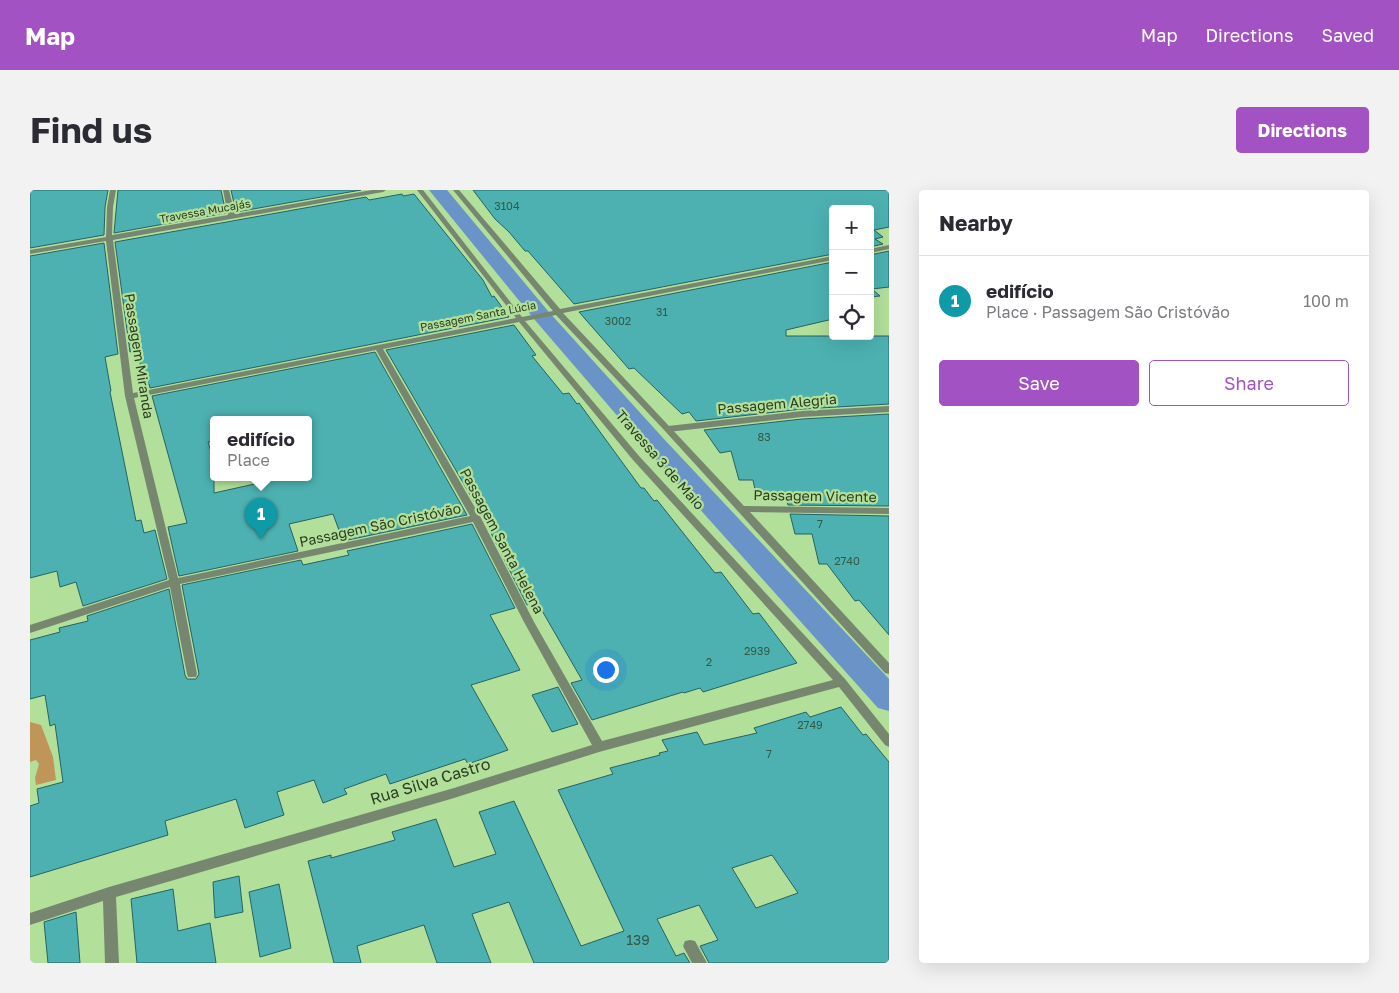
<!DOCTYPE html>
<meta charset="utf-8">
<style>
body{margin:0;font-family:"Golos Text",sans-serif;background:#f2f2f3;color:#2b2b33}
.controls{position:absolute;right:15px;top:15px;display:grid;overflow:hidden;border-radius:5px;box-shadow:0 5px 20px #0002}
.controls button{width:45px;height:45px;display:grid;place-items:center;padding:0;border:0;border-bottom:1px solid #e1e1e2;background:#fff;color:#2b2b33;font:25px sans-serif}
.you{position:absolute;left:575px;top:479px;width:18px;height:18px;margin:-12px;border:4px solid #fff;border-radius:50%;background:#1a73e8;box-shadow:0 0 0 8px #1a73e833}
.badge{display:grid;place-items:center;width:32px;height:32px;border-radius:50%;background:#a252c2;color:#fff;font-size:16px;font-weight:700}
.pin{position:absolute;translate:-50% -41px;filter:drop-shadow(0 1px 2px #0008)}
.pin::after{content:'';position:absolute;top:26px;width:18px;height:15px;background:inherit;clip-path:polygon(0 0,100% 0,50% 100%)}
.popup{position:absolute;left:180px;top:226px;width:102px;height:65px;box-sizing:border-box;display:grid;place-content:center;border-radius:5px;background:#fff;filter:drop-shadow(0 1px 4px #0005);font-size:16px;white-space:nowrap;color:#7c7c81}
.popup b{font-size:19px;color:#2b2b33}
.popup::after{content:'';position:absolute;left:50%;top:100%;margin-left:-10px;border:10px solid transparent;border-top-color:#fff}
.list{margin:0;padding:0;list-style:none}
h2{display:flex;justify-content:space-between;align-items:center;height:65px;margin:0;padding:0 20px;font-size:21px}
h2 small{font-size:16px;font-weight:400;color:#7c7c81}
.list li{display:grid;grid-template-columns:32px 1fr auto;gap:15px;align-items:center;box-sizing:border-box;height:90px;padding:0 20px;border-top:1px solid #e1e1e2}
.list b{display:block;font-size:19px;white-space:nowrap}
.list p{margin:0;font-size:16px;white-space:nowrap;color:#7c7c81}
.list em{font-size:16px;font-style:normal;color:#7c7c81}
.actions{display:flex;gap:10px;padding:15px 20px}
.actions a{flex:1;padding:11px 0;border:1px solid #a252c2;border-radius:5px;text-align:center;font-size:18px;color:#a252c2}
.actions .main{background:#a252c2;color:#fff}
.icon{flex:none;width:28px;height:28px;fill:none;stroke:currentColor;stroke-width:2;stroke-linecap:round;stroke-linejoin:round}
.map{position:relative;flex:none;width:859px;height:773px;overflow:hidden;border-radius:5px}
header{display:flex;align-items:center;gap:30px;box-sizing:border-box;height:70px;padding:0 25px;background:#a252c2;color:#fff}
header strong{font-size:24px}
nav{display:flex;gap:28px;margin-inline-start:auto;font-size:18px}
.intro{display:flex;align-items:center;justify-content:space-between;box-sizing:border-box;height:120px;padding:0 30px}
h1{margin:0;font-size:35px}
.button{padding:12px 22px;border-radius:5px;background:#a252c2;color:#fff;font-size:18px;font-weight:700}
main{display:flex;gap:30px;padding:0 30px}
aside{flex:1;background:#fff;border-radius:5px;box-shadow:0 5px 20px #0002}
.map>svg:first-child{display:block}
.forest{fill:#bf9559}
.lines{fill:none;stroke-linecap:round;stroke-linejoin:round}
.canal{fill:#6a93c8;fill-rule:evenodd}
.building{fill:#4db1b1;stroke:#256363;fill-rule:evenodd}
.lane{fill:#77876f;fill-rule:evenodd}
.street{fill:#77876f;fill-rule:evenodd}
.labels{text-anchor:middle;stroke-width:4.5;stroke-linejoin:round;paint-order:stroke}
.number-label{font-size:11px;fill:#345a45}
.far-street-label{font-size:11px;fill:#2b3d21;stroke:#b2df9a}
.street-label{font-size:14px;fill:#2b3d21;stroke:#b2df9a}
.near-number-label{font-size:14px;fill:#345a45}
.near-street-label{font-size:16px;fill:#2b3d21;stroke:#b2df9a}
</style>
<header>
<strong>Map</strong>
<nav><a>Map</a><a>Directions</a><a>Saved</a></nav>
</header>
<div class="intro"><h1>Find us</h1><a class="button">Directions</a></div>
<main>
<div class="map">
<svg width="859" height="773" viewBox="0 0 859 773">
<rect width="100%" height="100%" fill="#b2df9a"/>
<!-- forest -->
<path class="forest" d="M0 532 11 535 23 567 26 590 6 595 5 588 9 574 6 570 0 572Z"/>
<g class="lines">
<!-- canal -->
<path class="canal" d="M399 0H417L518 121 633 248 859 489V521L848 518 615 258 504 129Z"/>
</g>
<!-- building -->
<path class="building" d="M0 0H78L75 17 74 45 0 58Z
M88 0H191L196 23 84 43Z
M201 0H331L206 22Z
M443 0H859V37L844 40 853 47 845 49 853 54 840 57V19H803V64L544 114 498 61H495L479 42 465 29Z
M372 4 373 6 384 4 453 90 462 107 464 106 479 127 120 198 119 194 115 195 107 160 100 162 85 52 336 7 339 10Z
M74 53 88 164 75 167 81 201 80 202 106 331 111 330 114 343 125 340 137 389 53 416 46 392 30 397 27 381 0 388V66Z
M859 61V97L842 99 850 106 840 107V65Z
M803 72V129L756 140V146H859V214L772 219 666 231 659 222 652 224 604 178 599 179 549 122Z
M484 135 506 165 502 166 533 204 539 203 547 214 549 213 611 298H614L624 311 627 310 685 383 691 382 723 424 729 423 767 473 673 502 670 498 654 503 653 502 562 530 541 493 552 490 507 412 497 415 453 327 356 160Z
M345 162 437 325 313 351 303 324 259 334 268 361 149 386 138 337 157 333 122 206ZM184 230H278V288H228L229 293 184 303V271L178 252 184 251Z
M859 224V316L758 315 755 306 726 305 723 290H709L701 261 690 263 674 240 772 229Z
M760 324 859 326V445L829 410 825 411 797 374H789L782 344H765Z
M442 334 485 418 460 425 490 480 441 495 478 560 438 574 435 569 360 594 356 584 314 599 317 604 293 613 284 590 247 602 254 625 215 638 206 609 135 631 138 645 0 687V616L9 613 7 599 33 592 25 534 20 536 15 505 0 509V450L30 442 29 438 58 431 57 426 139 399 155 485 157 489H166L169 484 152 395 271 370 273 375 319 365 317 361Z
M528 497 548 534 522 542 502 505Z
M811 517 833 545 836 544 859 572V773H679L670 756 688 750 669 715 627 729 646 766 654 763 660 773H504L479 712 442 724 461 773H407L394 735 327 756 331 773H304L278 671 301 665V668L365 650 362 642 406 629 424 677 466 664 449 622 484 611 551 756 594 741 528 600 583 584 580 578 630 565 629 563 638 561 632 550 667 542 674 555 727 543 724 538 776 522 780 527ZM742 665 768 703 726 718 702 678Z
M209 686 213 722 185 728 183 692Z
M249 694 261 758 230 767 219 702Z
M143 699 148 741 180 733 186 773H107L101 709Z
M46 722 50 773H18L14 732Z"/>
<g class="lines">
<!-- lane -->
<path class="lane" d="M859 216V222L772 227 638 242 634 239 638 236 772 221Z
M660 750 665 751 677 773H662L653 756 655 751Z"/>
<!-- street -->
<path class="street" d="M80 0H86L83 17 82 45 198 25 193 0H199L205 24 342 0H356L353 2 83 50 103 203 486 128 387 0H393L492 127 523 121 423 0H429L530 119 803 66V70L533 123 714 316 859 318V324L720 322 859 473V484L855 483 635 241 526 125 495 131 609 266 815 489 859 544V557L855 555 809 497 569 562 424 608 86 707 89 773H75L73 711 0 735V723L79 697 424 598 562 555 494 432 443 332 150 394 167 484 166 487H158L157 484 140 397 0 443V435L139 390 95 206 76 51 0 64V60L76 47 77 17ZM489 132 603 270 803 490 572 551 504 432 451 328 353 159ZM346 160 440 326 148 388 104 208Z
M859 55V59L840 63V59Z"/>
</g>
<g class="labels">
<!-- number labels -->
<g class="number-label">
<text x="477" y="20">3104</text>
<text x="632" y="126">31</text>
<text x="588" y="135">3002</text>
<text x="734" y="251">83</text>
<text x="790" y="338">7</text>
<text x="817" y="375">2740</text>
<text x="727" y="465">2939</text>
<text x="679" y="476">2</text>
<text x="780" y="539">2749</text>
<text x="739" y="568">7</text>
</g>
<!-- far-street labels -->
<g class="far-street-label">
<text transform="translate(175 21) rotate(-10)" y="4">Travessa Mucajás</text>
<text transform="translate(448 126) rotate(-11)" y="4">Passagem Santa Lúcia</text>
</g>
<!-- street labels -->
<g class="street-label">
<text transform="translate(109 166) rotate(81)" y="5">Passagem Miranda</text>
<text transform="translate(747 214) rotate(-5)" y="5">Passagem Alegria</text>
<text transform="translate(630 270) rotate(49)" y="5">Travessa 3 de Maio</text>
<text transform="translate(785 306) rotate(1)" y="5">Passagem Vicente</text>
<text transform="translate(350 335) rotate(-12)" y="5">Passagem São Cristóvão</text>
<text transform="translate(472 351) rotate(62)" y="5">Passagem Santa Helena</text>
</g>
<!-- near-number labels -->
<g class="near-number-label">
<text x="608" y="755">139</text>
</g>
<!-- near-street labels -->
<g class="near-street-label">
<text transform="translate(400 591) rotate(-17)" y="6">Rua Silva Castro</text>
</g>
</g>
</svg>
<div class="controls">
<button>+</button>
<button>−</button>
<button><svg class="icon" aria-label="locate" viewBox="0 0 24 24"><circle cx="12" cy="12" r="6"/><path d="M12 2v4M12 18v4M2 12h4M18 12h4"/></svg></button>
</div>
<div class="you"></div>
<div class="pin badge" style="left:231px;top:349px;background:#0f9aa8">1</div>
<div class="popup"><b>edifício</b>Place</div>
</div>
<aside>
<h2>Nearby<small></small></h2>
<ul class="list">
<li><span class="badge" style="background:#0f9aa8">1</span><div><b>edifício</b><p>Place · Passagem São Cristóvão</p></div><em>100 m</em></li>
</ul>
<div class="actions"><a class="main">Save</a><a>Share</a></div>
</aside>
</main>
